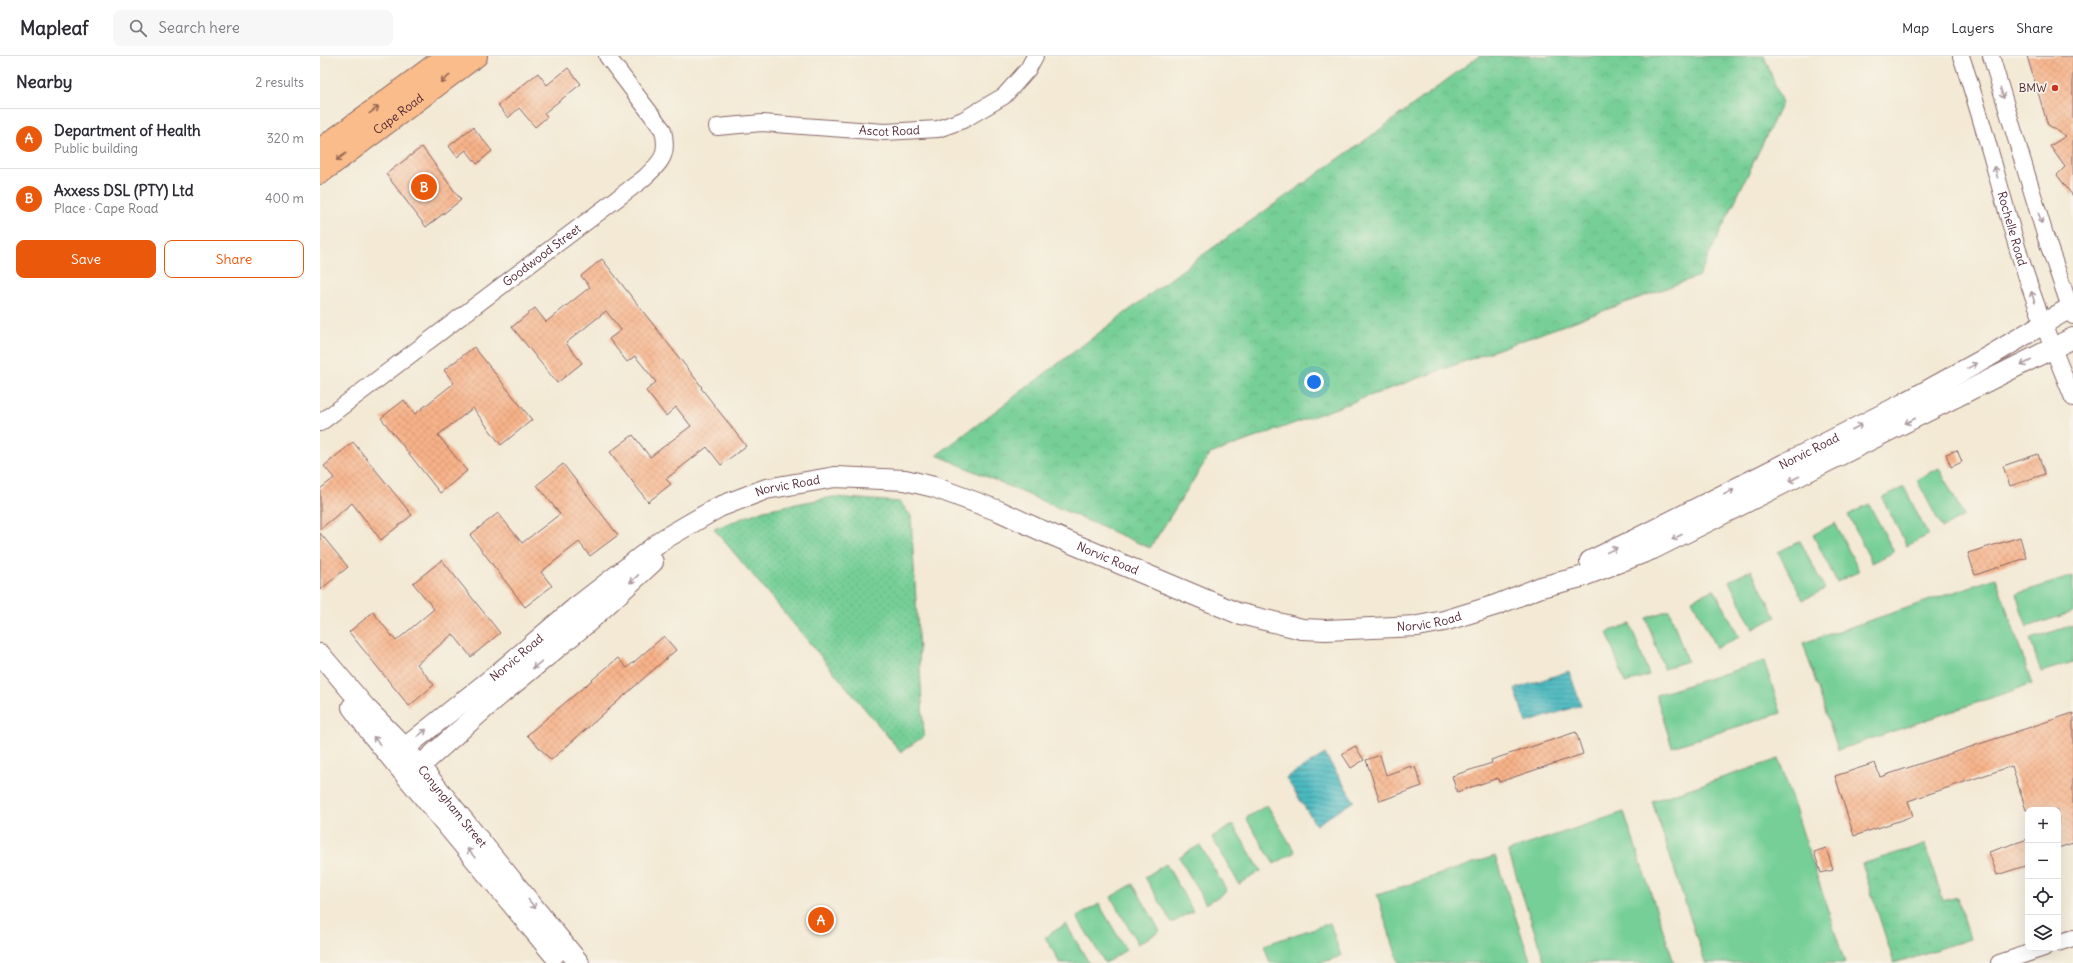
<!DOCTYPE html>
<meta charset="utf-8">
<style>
body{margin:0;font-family:Delius,sans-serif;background:#f7f7f7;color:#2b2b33}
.controls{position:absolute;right:12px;bottom:12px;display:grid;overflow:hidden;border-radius:8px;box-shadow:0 4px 16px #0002}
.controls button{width:36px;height:36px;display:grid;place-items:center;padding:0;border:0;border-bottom:1px solid #e1e1e2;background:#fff;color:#2b2b33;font:20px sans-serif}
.you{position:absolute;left:994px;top:326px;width:14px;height:14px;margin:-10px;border:3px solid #fff;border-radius:50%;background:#1a73e8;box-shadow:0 0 0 6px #1a73e833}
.badge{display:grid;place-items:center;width:26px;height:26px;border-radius:50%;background:#ea580c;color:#fff;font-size:13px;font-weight:700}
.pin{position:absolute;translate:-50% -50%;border:2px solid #fff;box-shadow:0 1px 4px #0006}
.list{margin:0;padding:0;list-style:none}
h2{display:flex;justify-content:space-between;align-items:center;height:52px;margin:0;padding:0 16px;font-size:17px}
h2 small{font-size:13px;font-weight:400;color:#7c7c81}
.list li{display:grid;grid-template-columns:26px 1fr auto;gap:12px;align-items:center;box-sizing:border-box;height:60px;padding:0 16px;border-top:1px solid #e1e1e2}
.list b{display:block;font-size:15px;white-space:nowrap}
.list p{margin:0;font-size:13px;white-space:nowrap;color:#7c7c81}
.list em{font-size:13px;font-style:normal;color:#7c7c81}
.actions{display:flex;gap:8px;padding:12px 16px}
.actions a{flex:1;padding:9px 0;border:1px solid #ea580c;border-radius:8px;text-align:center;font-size:14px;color:#ea580c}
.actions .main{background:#ea580c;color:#fff}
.icon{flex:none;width:22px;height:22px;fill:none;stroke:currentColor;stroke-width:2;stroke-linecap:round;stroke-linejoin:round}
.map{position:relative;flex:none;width:1753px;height:907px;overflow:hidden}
header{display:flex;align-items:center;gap:24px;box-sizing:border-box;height:56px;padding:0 20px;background:#fff;border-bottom:1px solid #e1e1e2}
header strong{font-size:19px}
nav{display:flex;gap:22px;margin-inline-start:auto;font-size:14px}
.search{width:280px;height:36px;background:#f7f7f7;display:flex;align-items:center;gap:10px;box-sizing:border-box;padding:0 14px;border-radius:8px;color:#7c7c81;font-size:15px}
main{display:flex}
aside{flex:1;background:#fff}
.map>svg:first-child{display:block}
.grass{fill:url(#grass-dots);stroke:#607760}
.park{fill:url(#park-crowns);stroke:#607760}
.pitch{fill:#76cf96;stroke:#607760}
.water{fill:url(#water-rules);stroke:#4a6c76}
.building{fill:url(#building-cross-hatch)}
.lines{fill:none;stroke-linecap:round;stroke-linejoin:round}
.minor-casing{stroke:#856666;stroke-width:18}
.tertiary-casing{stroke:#856666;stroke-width:22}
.primary-casing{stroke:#856666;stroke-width:24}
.minor{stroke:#fff;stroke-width:16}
.tertiary{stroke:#fff;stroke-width:20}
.primary{stroke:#f9bc8a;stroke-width:22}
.oneway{stroke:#996656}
.oneway2{stroke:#ae9aa0}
.poi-dot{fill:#c8321e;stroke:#f7f3e8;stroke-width:1.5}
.labels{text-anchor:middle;stroke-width:3.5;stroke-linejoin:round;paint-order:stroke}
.poi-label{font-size:12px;fill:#4a1f2b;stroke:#f7f3e8;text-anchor:end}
.street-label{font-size:12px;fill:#4a1f2b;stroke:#f7f3e8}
</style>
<header>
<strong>Mapleaf</strong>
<div class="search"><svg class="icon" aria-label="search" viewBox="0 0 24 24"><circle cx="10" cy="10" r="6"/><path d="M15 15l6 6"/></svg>Search here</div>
<nav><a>Map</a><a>Layers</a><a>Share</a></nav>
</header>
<main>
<aside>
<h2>Nearby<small>2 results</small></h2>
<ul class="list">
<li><span class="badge">A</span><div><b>Department of Health</b><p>Public building</p></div><em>320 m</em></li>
<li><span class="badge">B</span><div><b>Axxess DSL (PTY) Ltd</b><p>Place · Cape Road</p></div><em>400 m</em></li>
</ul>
<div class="actions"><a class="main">Save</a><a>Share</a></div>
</aside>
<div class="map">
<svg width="1753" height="907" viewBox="0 0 1753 907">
<defs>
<pattern id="grass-dots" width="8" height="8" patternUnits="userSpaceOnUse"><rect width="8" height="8" fill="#76cf96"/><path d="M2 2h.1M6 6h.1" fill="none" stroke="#68b181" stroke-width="1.8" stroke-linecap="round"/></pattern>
<pattern id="park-crowns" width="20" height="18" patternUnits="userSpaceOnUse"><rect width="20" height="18" fill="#76cf96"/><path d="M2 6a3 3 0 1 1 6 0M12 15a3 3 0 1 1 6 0" fill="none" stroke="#68b181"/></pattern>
<pattern id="water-rules" width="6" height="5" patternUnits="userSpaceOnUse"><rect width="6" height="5" fill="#4ab9c0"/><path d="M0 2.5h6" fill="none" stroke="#40969c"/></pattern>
<pattern id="building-cross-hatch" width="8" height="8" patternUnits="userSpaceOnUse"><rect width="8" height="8" fill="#f7b289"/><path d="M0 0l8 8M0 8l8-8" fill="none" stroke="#d59976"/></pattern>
</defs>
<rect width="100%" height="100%" fill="#f7f3e8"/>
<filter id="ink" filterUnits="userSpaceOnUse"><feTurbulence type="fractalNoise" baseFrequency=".025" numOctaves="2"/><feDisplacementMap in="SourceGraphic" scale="8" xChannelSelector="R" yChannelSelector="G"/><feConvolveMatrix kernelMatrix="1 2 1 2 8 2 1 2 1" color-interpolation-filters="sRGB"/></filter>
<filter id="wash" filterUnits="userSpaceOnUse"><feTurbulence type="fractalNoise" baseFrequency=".012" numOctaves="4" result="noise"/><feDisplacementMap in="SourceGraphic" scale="16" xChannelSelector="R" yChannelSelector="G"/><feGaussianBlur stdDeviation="0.9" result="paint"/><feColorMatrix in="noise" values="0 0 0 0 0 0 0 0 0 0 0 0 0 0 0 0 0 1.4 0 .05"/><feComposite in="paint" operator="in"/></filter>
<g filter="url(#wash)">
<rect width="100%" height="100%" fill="#f3e9d4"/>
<!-- grass -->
<path class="grass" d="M513 441 580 446 591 460 604 680 581 696 394 473 444 454Z"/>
<!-- park -->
<path class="park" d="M1159 0H1444L1462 47 1379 220 890 398 830 492 617 399 877 203 1051 80Z
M1605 788 1623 845 1637 841 1650 883 1574 907 1542 808Z"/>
<!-- pitch -->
<path class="pitch" d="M1619 412 1644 460 1622 472 1597 424Z
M1584 431 1608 479 1587 490 1562 442Z
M1549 448 1574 496 1552 507 1528 459Z
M1515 467 1539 515 1517 526 1493 479Z
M1480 485 1505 533 1483 544 1458 496Z
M1431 514 1456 561 1433 573 1409 525Z
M1753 520V556L1707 571 1696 538Z
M1676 522 1712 628 1518 694 1483 587Z
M1394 533 1419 581 1396 592 1372 544Z
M1349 554 1367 605 1344 613 1326 562Z
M1310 568 1329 619 1305 627 1287 576Z
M1753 569V606L1721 616 1710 583Z
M1444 605 1461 657 1352 691 1336 639Z
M1459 703 1525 907H1385L1332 745Z
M947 749 975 796 954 808 926 762Z
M1304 756 1354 907H1225L1188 795Z
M913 769 941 815 919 828 892 781Z
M880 789 907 835 886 848 859 801Z
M1175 800 1211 907H1079L1057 839Z
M846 808 873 855 852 867 825 821Z
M813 828 840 875 818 888 791 841Z
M779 848 806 894 785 907 757 861Z
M1010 867 1021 900 1000 907H950L944 889Z
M746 868 769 907H740L725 881Z"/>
<!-- water -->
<path class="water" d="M1249 615 1261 649 1206 667 1195 633Z
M1005 698 1034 745 996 769 966 722Z"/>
<g id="blocks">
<!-- building -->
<path class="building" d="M1707 0H1753V140L1737 119 1745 111 1730 90 1746 80 1728 69 1726 63Z
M248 12 261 28 224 57 227 61 215 71 199 52 188 62 178 49 218 17 227 29Z
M153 71 172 95 157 108 146 94 137 101 129 90Z
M102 91 141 144 106 171 66 118Z
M282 203 382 331 381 332 426 390 401 409 387 391 346 423 351 428 328 446 290 396 313 379 330 401 371 370 356 351 346 360 326 335 336 326 315 300 307 306 289 283 301 274 286 255 246 287 262 307 237 327 192 271 215 252 226 266 270 231 261 220Z
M154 291 212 364 181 389 153 352 118 379 147 415 120 437 61 362 84 344 95 358 134 327 124 314Z
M33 386 92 459 61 484 32 447 0 473V433L14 422 4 410Z
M1637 394 1642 406 1631 411 1626 398Z
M1718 398 1725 418 1690 430 1683 410Z
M243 408 298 479 270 500 259 486 221 516 232 530 205 551 150 479 178 457 202 487 240 458 217 429Z
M0 477 28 511 0 534Z
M1700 481 1706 502 1655 519 1648 497Z
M122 504 180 577 151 601 133 578 97 608 114 629 89 650 29 576 53 556 76 585 114 553 93 527Z
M344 580 356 594 231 704 207 679 298 602 307 612Z
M1753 657V787L1738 792V754H1706L1692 710 1588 745 1593 760 1534 780 1515 720 1555 707 1560 721Z
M1256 676 1263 698 1179 726 1178 722 1137 736 1132 720 1172 707 1171 704Z
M1035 690 1044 704 1031 712 1022 698Z
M1060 699 1066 719 1091 710V712L1095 711 1102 730 1060 745 1046 704Z
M1708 783V809L1677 819 1669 796Z
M1506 792 1513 814 1501 817 1494 796Z"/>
</g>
</g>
<g filter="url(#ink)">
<use href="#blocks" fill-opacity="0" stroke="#856666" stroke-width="1"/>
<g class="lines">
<!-- minor casing -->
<g class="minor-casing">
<g id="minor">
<path id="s1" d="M1641 0C1661 58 1676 118 1693 177 1709 234 1731 288 1753 342"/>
<path d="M1671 0 1726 182 1753 260"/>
<path id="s2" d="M397 71 442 67 565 76 618 73 643 64 684 40 708 13 715 0"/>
<path id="s3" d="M0 367 323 123C341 106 349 100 343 74L287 0"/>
<path d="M1738 887 1753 882"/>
<path d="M1679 907 1724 892"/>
</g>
</g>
<!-- tertiary casing -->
<g class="tertiary-casing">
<g id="tertiary">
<path id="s4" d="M1270 505 1316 483 1583 348 1668 301 1753 250"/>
<path id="s5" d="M0 598 45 651 84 691 259 907"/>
<path d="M32 651 54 681 234 899"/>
<path id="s6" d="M72 702 180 616 254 553 344 483 399 451 446 433 515 421 585 424 614 431 679 455 718 473 917 557 982 573 1006 574 1098 570 1124 565 1176 549 1221 531 1261 521 1333 493 1753 282"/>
<path d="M91 718 175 643 267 567 333 506"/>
</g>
</g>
<!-- primary casing -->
<g class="primary-casing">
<g id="primary">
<path d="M0 94 127 0"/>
<path id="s7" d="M0 117 156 0"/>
</g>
</g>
<!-- minor -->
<use href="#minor" class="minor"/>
<!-- tertiary -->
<use href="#tertiary" class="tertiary"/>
<!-- primary -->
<use href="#primary" class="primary"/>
</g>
<!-- one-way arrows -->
<defs><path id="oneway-shaft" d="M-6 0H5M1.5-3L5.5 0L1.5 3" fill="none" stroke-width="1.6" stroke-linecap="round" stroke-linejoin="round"/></defs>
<g class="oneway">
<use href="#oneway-shaft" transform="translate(125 23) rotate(143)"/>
<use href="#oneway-shaft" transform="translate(54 54) rotate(-36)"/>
<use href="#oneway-shaft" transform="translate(21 101) rotate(143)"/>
</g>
<g class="oneway2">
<use href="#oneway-shaft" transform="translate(1682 37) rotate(73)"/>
<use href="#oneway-shaft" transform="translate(1676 116) rotate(-105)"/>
<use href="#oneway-shaft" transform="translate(1720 162) rotate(73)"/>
<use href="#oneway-shaft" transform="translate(1713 241) rotate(-108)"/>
<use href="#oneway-shaft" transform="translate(1706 307) rotate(153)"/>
<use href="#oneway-shaft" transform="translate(1652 310) rotate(-29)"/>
<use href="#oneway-shaft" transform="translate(1590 365) rotate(153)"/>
<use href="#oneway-shaft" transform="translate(1537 371) rotate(-27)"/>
<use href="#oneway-shaft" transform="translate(1474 423) rotate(153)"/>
<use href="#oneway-shaft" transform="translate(1409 436) rotate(-27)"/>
<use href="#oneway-shaft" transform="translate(1357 481) rotate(153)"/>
<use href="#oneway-shaft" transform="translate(1292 494) rotate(-25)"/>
<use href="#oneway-shaft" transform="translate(314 523) rotate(137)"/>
<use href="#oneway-shaft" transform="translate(217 609) rotate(141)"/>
<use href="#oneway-shaft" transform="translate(102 677) rotate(-38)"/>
<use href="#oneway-shaft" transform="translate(57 685) rotate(-131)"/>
<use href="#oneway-shaft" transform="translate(151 797) rotate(-130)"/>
<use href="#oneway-shaft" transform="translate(212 848) rotate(51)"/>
</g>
</g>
<!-- markers -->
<circle class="poi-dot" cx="1735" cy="32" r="4"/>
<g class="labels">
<!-- poi labels -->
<g class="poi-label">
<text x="1727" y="36">BMW</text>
</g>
<!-- street labels -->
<g class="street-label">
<text dy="4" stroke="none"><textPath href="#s7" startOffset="98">Cape Road</textPath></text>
<text dy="4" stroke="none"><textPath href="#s2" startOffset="173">Ascot Road</textPath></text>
<text dy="4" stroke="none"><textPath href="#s1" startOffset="180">Rochelle Road</textPath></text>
<text dy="4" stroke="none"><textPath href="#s3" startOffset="278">Goodwood Street</textPath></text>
<text dy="4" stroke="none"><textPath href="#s4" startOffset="245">Norvic Road</textPath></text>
<text dy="4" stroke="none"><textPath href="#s6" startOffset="485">Norvic Road</textPath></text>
<text dy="4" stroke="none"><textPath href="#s6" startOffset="821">Norvic Road</textPath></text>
<text dy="4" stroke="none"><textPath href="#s6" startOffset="1156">Norvic Road</textPath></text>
<text dy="4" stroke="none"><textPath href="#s6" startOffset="160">Norvic Road</textPath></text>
<text dy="4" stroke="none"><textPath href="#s5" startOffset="202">Conyngham Street</textPath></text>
</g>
</g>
</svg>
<div class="controls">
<button>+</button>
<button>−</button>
<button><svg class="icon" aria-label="locate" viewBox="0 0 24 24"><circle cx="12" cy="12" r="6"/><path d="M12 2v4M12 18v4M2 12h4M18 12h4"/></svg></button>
<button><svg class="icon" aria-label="layers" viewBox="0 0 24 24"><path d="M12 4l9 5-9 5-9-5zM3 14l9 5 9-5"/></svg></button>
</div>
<div class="you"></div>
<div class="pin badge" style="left:501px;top:864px">A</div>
<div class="pin badge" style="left:104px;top:131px">B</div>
</div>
</main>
